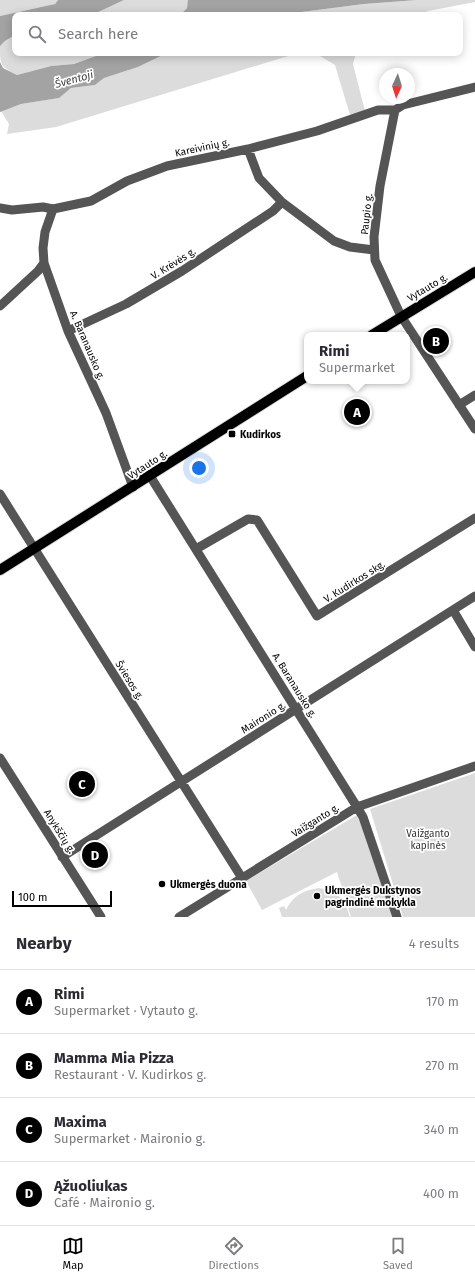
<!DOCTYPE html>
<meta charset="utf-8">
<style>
body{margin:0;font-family:"Fira Sans",sans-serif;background:#f2f2f3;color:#2b2b33}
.compass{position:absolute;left:379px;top:68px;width:36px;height:36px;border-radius:50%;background:#fff;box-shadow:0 2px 10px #0003;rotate:184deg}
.scale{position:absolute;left:12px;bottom:10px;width:100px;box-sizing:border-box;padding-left:4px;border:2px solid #000;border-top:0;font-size:11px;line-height:14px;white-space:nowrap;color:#000;-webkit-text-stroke:3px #fff;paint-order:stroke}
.you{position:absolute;left:199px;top:468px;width:14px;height:14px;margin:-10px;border:3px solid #fff;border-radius:50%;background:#1a73e8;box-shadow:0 0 0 6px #1a73e833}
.badge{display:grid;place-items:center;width:26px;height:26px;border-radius:50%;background:#000;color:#fff;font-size:13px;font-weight:700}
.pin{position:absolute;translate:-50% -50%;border:2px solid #fff;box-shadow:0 1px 4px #0006}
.popup{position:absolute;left:304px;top:332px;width:106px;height:52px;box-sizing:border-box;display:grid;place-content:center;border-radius:8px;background:#fff;filter:drop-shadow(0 1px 3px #0005);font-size:13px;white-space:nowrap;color:#7c7c81}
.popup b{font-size:15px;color:#2b2b33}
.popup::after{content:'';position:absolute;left:50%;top:100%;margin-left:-8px;border:8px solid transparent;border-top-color:#fff}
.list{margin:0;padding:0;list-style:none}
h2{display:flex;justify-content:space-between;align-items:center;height:52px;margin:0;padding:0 16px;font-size:17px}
h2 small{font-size:13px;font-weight:400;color:#7c7c81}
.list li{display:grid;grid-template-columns:26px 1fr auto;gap:12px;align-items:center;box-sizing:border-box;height:64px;padding:0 16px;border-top:1px solid #e1e1e2}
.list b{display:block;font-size:15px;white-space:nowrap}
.list p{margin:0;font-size:13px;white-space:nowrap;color:#7c7c81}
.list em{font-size:13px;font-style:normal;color:#7c7c81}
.icon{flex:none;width:22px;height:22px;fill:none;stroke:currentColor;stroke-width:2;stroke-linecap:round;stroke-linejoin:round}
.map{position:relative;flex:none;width:475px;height:917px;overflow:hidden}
.search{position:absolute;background:#fff;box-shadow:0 2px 10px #0003;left:12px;right:12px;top:12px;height:44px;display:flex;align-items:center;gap:10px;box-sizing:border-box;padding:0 14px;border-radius:8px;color:#7c7c81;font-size:15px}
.sheet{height:308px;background:#fff}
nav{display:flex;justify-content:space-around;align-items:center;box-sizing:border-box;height:56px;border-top:1px solid #e1e1e2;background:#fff;font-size:11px;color:#7c7c81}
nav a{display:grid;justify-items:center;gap:2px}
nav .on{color:#000}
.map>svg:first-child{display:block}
.green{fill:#dcdcdc}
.water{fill:#a3a3a3}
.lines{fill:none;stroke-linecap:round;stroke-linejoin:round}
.major-casing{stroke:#dbdbdb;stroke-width:12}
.minor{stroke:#555;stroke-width:9}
.major{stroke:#000;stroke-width:10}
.poi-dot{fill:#000;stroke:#fff;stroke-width:1.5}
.labels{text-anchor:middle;stroke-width:3.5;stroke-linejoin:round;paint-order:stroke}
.street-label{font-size:10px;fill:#000;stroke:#fff}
.poi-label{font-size:10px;font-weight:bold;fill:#000;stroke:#fff;text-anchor:start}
.park-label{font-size:10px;fill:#333;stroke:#fff}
.water-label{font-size:11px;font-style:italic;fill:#444;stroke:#fff}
</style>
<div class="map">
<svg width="475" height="917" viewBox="0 0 475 917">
<rect width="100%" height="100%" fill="#fff"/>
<!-- green -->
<path class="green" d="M0 0H58L55 4 50 5 0 16Z
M124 0H189L187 8 180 15H92Z
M417 0H475V2L428 11 421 15H278L364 4Z
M15 35V53H104L74 64 51 66 17 75C0 66 0 65 0 46L5 41Z
M167 53H298L56 127 7 134 9 124 1 111 21 104 58 98 71 88 95 85 104 78 138 67Z
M315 53H356L353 64 365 111 350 115 335 65Z
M475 773V917H403L370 809Z
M357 815 361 823 393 917H351L337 872 262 910 246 881Z
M319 888C339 892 344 898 350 917H282L279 908 284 906 286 910C293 895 304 890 319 888Z"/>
<!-- water -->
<path class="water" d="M58 0H124L92 15H15V35L5 41 0 46V16L50 5 55 4Z
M188 0H417L364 4 278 15H180L187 8Z
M104 53H167L138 67 104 78 95 85 71 88 59 98 21 104 0 112V62L3 68 17 75 51 66 74 64Z"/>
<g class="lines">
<!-- major casing -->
<g class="major-casing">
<path id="major" d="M372 335 475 272
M0 570 307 376"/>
</g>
<!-- minor -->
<path class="minor" d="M395 110 380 186 374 237 375 260 401 316 475 429
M248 149 259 178 282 202 334 241 350 247 374 250
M0 208 12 210 43 207 53 209 91 201 127 181 167 166 248 149 317 131 378 110H395L403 105 475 87
M53 209 45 232 43 248 44 263 68 331 106 413 133 487
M0 306 38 271 44 263
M68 331 126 304 182 271 273 211 282 202
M459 405 475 395
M150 476 357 807 363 817 397 917
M0 494 242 878
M196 549 248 519 257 520 317 616 475 518
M453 610 475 647
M0 758 101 917
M62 857 475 596
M179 917 357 807 475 766"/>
<!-- major -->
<use href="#major" class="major"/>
</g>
<!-- markers -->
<g class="poi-dot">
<rect x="228" y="430" width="8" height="8" rx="2"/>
<circle cx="162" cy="884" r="4"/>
<circle cx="317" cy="896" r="4"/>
</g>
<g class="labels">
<!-- street labels -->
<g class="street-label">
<text transform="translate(202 147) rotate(-12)" y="4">Kareivinių g.</text>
<text transform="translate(366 214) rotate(-84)" y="4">Paupio g.</text>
<text transform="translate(173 263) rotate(-32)" y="4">V. Krėvės g.</text>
<text transform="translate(427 287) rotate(-31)" y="4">Vytauto g.</text>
<text transform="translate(88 345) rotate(67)" y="4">A. Baranausko g.</text>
<text transform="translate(147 464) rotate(-33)" y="4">Vytauto g.</text>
<text transform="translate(354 581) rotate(-32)" y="4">V. Kudirkos skg.</text>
<text transform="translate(130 680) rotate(58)" y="4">Šviesos g.</text>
<text transform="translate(295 685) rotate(58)" y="4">A. Baranausko g.</text>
<text transform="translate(263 717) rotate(-32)" y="4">Maironio g.</text>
<text transform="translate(315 820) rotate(-32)" y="4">Vaižganto g.</text>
<text transform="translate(60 831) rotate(58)" y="4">Anykščių g.</text>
</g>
<!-- poi labels -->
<g class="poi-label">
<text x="240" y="438">Kudirkos</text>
<text x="170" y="888">Ukmergės duona</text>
<text x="325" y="894">Ukmergės Dukstynos<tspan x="325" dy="12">pagrindinė mokykla</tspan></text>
</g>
<!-- park labels -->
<g class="park-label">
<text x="428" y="837">Vaižganto<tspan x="428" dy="12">kapinės</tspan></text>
</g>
<!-- water labels -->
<g class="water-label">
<text transform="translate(74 79) rotate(-15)" y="4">Šventoji</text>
</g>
</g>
</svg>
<svg class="compass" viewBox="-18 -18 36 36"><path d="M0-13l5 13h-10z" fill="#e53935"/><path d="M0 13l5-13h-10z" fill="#7c7c81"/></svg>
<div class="scale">100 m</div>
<div class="you"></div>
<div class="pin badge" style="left:357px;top:412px">A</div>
<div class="popup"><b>Rimi</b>Supermarket</div>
<div class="pin badge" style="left:436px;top:341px">B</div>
<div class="pin badge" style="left:82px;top:784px">C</div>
<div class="pin badge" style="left:95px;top:855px">D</div>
<div class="search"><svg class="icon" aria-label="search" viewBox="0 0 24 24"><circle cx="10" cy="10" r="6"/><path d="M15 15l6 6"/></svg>Search here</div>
</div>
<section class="sheet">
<h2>Nearby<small>4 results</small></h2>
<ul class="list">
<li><span class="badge">A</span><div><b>Rimi</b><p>Supermarket · Vytauto g.</p></div><em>170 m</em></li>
<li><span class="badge">B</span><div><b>Mamma Mia Pizza</b><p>Restaurant · V. Kudirkos g.</p></div><em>270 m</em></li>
<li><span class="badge">C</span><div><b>Maxima</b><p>Supermarket · Maironio g.</p></div><em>340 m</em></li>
<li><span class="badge">D</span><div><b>Ąžuoliukas</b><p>Café · Maironio g.</p></div><em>400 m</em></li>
</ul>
</section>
<nav>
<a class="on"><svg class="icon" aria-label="map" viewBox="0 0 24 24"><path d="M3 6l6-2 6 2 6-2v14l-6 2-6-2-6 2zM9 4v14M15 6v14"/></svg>Map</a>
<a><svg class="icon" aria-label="directions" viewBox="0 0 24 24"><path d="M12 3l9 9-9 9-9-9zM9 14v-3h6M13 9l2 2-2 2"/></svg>Directions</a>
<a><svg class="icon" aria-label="saved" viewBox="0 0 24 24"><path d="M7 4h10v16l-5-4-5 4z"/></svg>Saved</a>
</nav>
